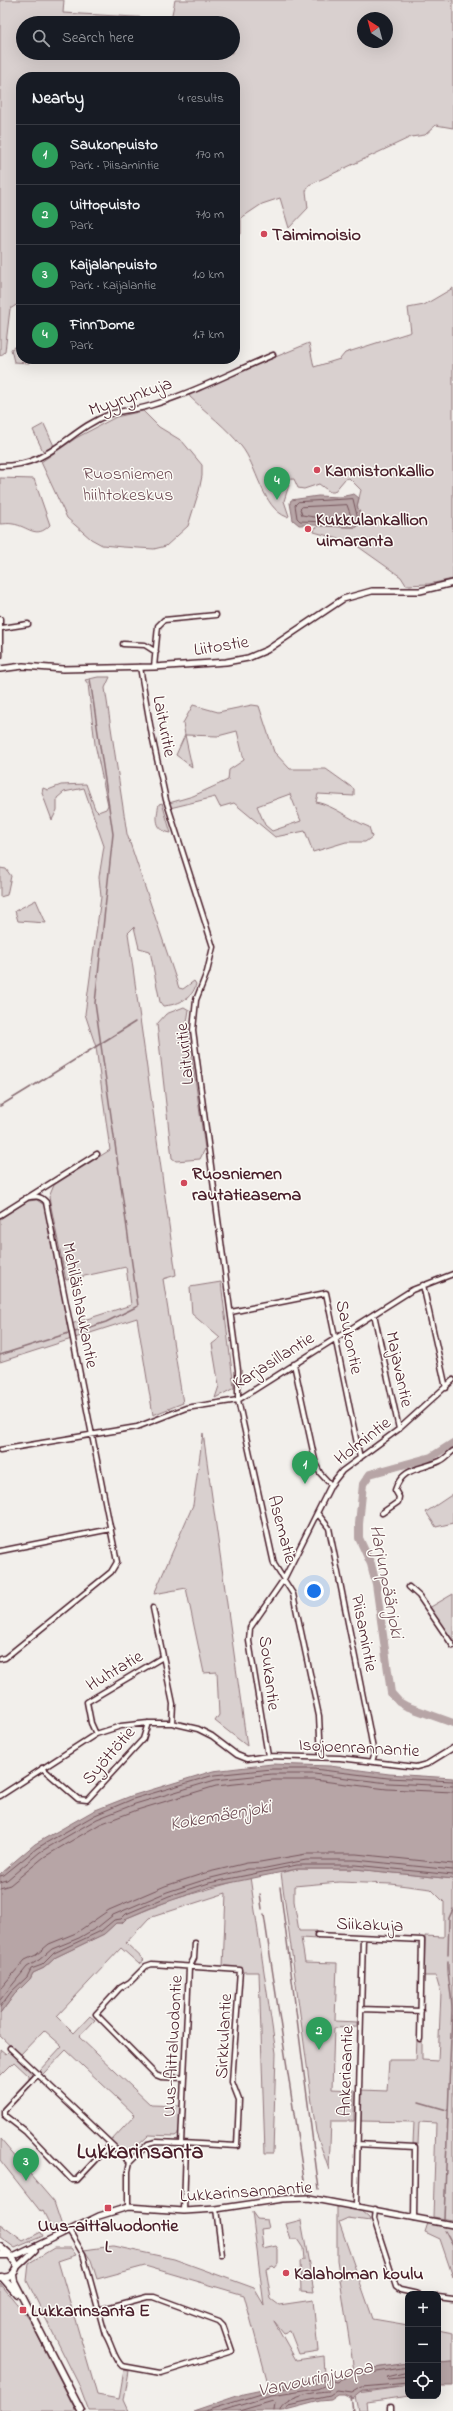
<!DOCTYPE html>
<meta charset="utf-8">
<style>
body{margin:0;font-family:"Indie Flower",sans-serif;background:#242831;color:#f1f3f6}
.controls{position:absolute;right:12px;bottom:12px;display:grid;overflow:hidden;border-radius:8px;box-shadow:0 4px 16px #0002}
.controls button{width:36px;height:36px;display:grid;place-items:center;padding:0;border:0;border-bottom:1px solid #363941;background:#171b24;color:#f1f3f6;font:20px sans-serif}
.compass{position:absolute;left:357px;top:12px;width:36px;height:36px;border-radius:50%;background:#171b24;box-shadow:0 4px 16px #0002;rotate:324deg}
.you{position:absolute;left:314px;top:1591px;width:14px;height:14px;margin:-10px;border:3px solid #fff;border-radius:50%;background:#1a73e8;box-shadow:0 0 0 6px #1a73e833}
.badge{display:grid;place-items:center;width:26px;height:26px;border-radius:50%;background:#d1495b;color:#fff;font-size:13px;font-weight:700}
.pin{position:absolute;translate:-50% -33px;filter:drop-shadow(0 1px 2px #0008)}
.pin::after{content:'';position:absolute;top:21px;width:14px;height:12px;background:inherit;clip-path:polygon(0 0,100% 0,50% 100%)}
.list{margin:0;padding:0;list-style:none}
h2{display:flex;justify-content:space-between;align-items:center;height:52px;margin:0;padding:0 16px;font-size:17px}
h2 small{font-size:13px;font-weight:400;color:#9ea1a6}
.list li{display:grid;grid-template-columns:26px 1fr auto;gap:12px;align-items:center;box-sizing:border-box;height:60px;padding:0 16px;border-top:1px solid #363941}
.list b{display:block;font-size:15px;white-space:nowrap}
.list p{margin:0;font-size:13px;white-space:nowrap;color:#9ea1a6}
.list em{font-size:13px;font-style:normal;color:#9ea1a6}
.icon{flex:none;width:22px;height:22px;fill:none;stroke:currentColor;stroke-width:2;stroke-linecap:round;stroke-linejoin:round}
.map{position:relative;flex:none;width:453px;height:2411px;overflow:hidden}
.search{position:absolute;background:#171b24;box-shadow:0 4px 16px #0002;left:16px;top:16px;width:224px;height:44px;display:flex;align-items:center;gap:10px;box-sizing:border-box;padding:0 14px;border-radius:22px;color:#9ea1a6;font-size:15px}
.panel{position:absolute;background:#171b24;box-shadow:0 4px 16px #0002;left:16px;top:72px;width:224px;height:292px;border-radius:16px}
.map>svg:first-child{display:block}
.green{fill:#d9d0cf;stroke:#92787d;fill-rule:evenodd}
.water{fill:#b7a5a6;stroke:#8b6f75}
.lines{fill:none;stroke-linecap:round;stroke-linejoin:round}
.shore{stroke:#76555c;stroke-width:1}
.stream{stroke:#8b6f75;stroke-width:1.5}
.river{stroke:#b7a5a6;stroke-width:8}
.minor-casing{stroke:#4a1f2b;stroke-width:7}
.tertiary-casing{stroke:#4a1f2b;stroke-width:8}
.secondary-casing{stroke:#4a1f2b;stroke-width:9}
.minor{stroke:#fdfcf7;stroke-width:4}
.tertiary{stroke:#fdfcf7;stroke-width:5}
.secondary{stroke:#fdfcf7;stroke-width:6}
.poi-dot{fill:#d1495b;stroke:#fdfcf7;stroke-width:1.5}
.labels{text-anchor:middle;stroke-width:3;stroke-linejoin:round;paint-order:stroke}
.poi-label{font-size:18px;font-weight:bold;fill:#4a1f2b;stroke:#fdfcf7;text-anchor:start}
.street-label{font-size:18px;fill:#4a1f2b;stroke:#fdfcf7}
.park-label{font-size:18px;fill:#6e4b54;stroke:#fdfcf7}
.water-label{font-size:19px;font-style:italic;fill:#704e56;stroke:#fdfcf7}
.district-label{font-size:22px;font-weight:bold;fill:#4a1f2b;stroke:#fdfcf7}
</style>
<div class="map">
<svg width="453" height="2411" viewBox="0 0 453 2411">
<rect width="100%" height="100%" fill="#f2efeb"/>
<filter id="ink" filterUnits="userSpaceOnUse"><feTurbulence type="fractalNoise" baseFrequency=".025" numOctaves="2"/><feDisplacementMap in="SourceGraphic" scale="8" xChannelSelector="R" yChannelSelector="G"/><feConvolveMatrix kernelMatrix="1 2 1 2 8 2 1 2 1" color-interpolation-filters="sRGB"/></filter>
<g filter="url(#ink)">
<!-- green -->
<path class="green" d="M0 0H64L63 13 171 19 175 0H453V128L436 125 425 135 411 137 309 185 306 191 308 208 289 228 280 198 262 204 241 218V234L235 237V77H21V302L10 309 5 352 0 356ZM363 18H387V42H363ZM23 23H233V53H23Z
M453 288V579L429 584 406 585 401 577 353 543 314 532 315 528 319 526 357 527 363 521 357 506 361 490 349 478 345 479 334 492H330L319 484 304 489 298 488 294 479 280 480 278 484 289 485 284 501 289 516 287 517C262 508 257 465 241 446 227 428 207 413 190 397L189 393 309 343 314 367 340 359 345 353 411 332 408 308 424 305Z
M21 344V359H35L29 363 14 362 11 349Z
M143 411 159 427 182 441 202 465V476L199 491 188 526 166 546 154 549 123 547 102 545 91 539 67 518 41 462 76 438 116 417Z
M44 424 54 446 43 451 33 430Z
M0 478 34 479 50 525C36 540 28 526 13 524 9 523 4 524 0 524Z
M98 677H110L105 688 127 834 179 988 183 989 194 981 196 984C193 999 177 1005 163 1006L160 1002 150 951 139 948 134 927 128 933 176 1275 163 1279 183 1403 153 1415 137 1318 0 1362V1219L28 1201 37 1200 44 1205 68 1325 131 1305 126 1267 66 1280 49 1197 54 1185 110 1150 96 1047 85 1014 101 897 99 877 104 846 84 788 64 792 57 798V810L52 820 42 793 43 788 48 790 61 785 86 784 95 809 98 812 106 809 108 805 95 744 88 684 85 680Z
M193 705 218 712 252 705 259 706 274 752 290 769H326L354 789V796L318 794 316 802C335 806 350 820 369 827L372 837 365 842H346L313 852 305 831 275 837 234 803 220 807 215 797 170 808 169 803 193 796 228 780 229 770 244 760 237 731 218 736 185 735 192 767 176 755 185 735 183 723ZM290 794 301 821 272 831 265 825 257 806Z
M162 803 171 833C154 830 156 818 159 804Z
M0 868 6 869 11 876 7 895 0 897Z
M36 900 46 923 18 921 15 911Z
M184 1007 189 1010 187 1022 205 1149 200 1159 176 1161 172 1158 157 1024 166 1014Z
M221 1282 234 1388 215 1398 219 1386 212 1344 220 1338 192 1314 190 1287Z
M203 1433 247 1746 215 1721 219 1715 217 1672 204 1673 186 1588 154 1594 193 1505Z
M453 1494V1523L436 1527 426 1512Z
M453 1594V1645L429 1608Z
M297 1869H355L453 1879V2220L433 2217 436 2123 419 2122 418 2144H413L414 2122 361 2121V2090L387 2091 389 2060H416L417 2039 422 2040V2060L438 2061 441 1993 436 1976H424L425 1936 444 1937V1902L431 1889 391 1884 339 1882 294 1886V1901L299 1931H317V1939L301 1938 305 1962 337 1963 335 2021 357 2022V2027L334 2028 332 2089 354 2090V2121H331L329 2170 316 2132 281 1873Z
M250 1877 276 2053 273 2153H265L259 1972H243L242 1968 223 1967 226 1893 149 1918 126 1943 144 1960 139 1964 121 1948 57 2016 74 2033 90 2016 95 2020 79 2037 151 2105 181 2106 179 2133 175 2136 149 2135 130 2153H125L111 2141 135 2115 66 2050 42 2075 39 2071 62 2046 44 2030 20 2055 0 2036V2014L14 1995 30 1979 33 1973 44 1968 56 1957 104 1934 116 1923H122L127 1918 171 1900Z
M0 2049 6 2054 10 2050 33 2071V2076L29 2079V2076L14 2062 0 2076Z
M0 2139 54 2202 62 2226 53 2231 43 2211 41 2212 0 2160Z
M337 2206 360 2210 369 2218 370 2221 348 2218 339 2222 373 2319 408 2325V2363L354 2371 337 2260Z
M252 2212 257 2219 267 2220 269 2228 261 2229 263 2249 276 2246 278 2249V2264L275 2268 273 2266 266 2269 271 2299 279 2305 313 2300 318 2351 299 2354 290 2331 284 2333 274 2321 296 2360 324 2356 325 2375 315 2379 269 2387 244 2295 145 2266 97 2279 91 2260 84 2250 113 2246 174 2259 254 2288 264 2305Z
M301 2220 314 2292 301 2291 300 2261 304 2260 303 2248 297 2239H291L286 2224Z
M428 2223 453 2227V2277L440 2239 425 2232Z
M0 2224 23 2241 41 2232 43 2236 15 2248 0 2237Z
M54 2248H71L76 2255 58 2261 97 2395 119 2399 124 2370 129 2371 124 2400 129 2411H89L80 2387 27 2281 29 2263Z
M0 2283 29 2319 76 2411H0Z
M438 2330 453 2333V2361L438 2362Z
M408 2386V2396H410L366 2402 367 2411H358L355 2396 358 2393Z"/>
<!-- water -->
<path class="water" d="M354 494 359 498 357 506 363 521 357 527C338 528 316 524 299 525L293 520 290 503 291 500 318 496 340 497Z
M272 1764 330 1766 389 1774 453 1778V1879L355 1869H297L210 1887 155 1906 127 1918 122 1923H116L104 1934 56 1957 44 1968 33 1973 30 1979 14 1995 0 2014V1874L2 1872 35 1844 93 1811 131 1796 213 1771Z
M453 2361V2386H438V2362Z
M408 2363V2386L363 2391 353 2399 345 2395H338L331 2400 320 2401 282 2411H193L243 2394 315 2379 325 2375 335 2378 350 2372Z"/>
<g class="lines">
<!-- shore -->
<path class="shore" d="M353 499 358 520 356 523 300 521 297 518 295 505 298 502Z
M347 505 351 516 350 518 314 517 302 515 300 509 302 507Z
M0 1876 4 1875 37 1848 95 1815 133 1799 214 1775 272 1769H314L388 1778 453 1781
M0 1882 7 1880 40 1852 97 1819 135 1804 215 1780 272 1774H314L388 1783 453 1786
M0 1888 10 1885 44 1857 100 1824 137 1810 216 1786 273 1780H314L387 1789 453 1792
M0 1989 25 1960 36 1955 49 1944 76 1933 109 1910 165 1886 205 1873 247 1863 260 1862 306 1854H356L453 1864
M0 2000 27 1967 39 1960 52 1949 79 1938 98 1927 113 1915 167 1892 207 1879 248 1869H261L306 1860H356L453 1870
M0 2007 11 1992 27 1977 31 1969 42 1965 54 1953 101 1931 114 1920 121 1919 126 1914 169 1896 209 1883 297 1865H355L453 1875
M408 2372 387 2377 389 2379 408 2377
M205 2411 270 2391 316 2383 326 2379 336 2382 352 2376 408 2367
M221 2411 271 2396 317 2389 326 2385 331 2387 329 2391C318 2391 281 2398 280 2411
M239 2411 273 2401 275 2403 274 2411
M285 2411 288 2405 330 2396 337 2391 352 2393 362 2387 408 2383"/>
<!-- stream -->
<path class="stream" d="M33 1086 135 1022
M0 1106 31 1087
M75 1332 106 1322 138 1306 95 1003 113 834 90 679
M0 1355 69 1333
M280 1887 319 2189
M260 1894 262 1909
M264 1915 306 2193
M448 1955 449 1918 453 1909
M419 2102 447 2110
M444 2219 452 2010C452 1993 447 1978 448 1961
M445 2231 453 2246
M351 2397 353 2411"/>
<!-- river -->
<path class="river" d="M453 1443 431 1457 370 1474 363 1484 359 1524V1538L371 1564 376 1584 391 1693 399 1702 406 1706 453 1723"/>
<!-- minor casing -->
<g class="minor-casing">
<path id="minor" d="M0 466C52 466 66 431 110 414 122 410 136 410 149 406 191 394 232 372 273 355
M0 619V656
M2 628 28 624
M123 644 145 645 156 652
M140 667 152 736 166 800 213 947 207 972 196 1000 193 1030 238 1370V1400L274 1564 293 1594 319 1716 321 1757
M154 667 158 626 164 620 216 615
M0 1215 97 1154
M423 1285 446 1388
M231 1312 326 1293 360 1458
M374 1314 399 1429
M294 1364 316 1465 320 1473 331 1485
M0 1450 137 1427 186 1408 238 1400 412 1290 453 1274
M382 1513 398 1502 399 1497 395 1490C402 1467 421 1470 440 1461 445 1459 449 1454 453 1451
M318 1514 329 1528 369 1727 374 1755 372 1762
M0 1551 111 1529
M409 1587 419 1596 453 1646
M153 1608 173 1704 172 1723
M0 1659 5 1658 111 1572 117 1562 46 1202C40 1195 35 1196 26 1198
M96 1734 91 1723 87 1702 163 1657
M268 1756 249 1641 250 1628 284 1579 331 1485 342 1471 399 1429 453 1380
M42 1768 78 1799 87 1800 143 1739 148 1723
M0 1796 96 1734 121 1726 148 1723H172L198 1729 212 1736 237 1755 247 1759 268 1756 340 1758 416 1767 427 1764 453 1748
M317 1935 422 1940 420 2039
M361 2009 421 2011
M10 2048 130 2162
M38 2074 4 2110V2115L26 2132 72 2180H77L111 2144
M181 2143 237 2146 239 2100 232 2082 240 1970 152 1964 146 1966 130 1982 120 1988 96 2014 156 2075 161 2077 184 2078
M357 2144 415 2147 414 2218
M356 2205 363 1938
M128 2207V2171L130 2162 148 2144 156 2142 181 2143 189 1968 194 1958 195 1943
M216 2209 222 2255
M375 2209 374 2219 396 2287 400 2290 418 2294
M184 2211 186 2144
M69 2230 83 2254 105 2334C112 2344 113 2358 122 2366L161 2373 232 2351 223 2325 219 2321 154 2297H147L99 2310
M438 2297 453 2299
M390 2407V2411"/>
</g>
<!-- tertiary casing -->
<g class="tertiary-casing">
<path id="tertiary" d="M0 669 23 666 63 669 154 667 226 662 248 658 267 650 343 599 372 591H420L453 583
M13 2257 99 2216 128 2207 184 2211 216 2209 282 2199 309 2198 453 2225
M17 2267 35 2250"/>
</g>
<!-- secondary casing -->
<g class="secondary-casing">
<path id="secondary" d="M0 2247 8 2254
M0 2255H10L17 2265C15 2275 9 2279 0 2277
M13 2275 14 2281 81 2411
M2 2277 17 2294"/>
</g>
<!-- minor -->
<use href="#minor" class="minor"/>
<!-- tertiary -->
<use href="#tertiary" class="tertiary"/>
<!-- secondary -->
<use href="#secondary" class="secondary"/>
</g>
</g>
<!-- markers -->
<g class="poi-dot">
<circle cx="264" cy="234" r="4"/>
<circle cx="317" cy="470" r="4"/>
<circle cx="308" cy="529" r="4"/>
<circle cx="184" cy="1183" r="4"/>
<rect x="104" y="2204" width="8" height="8" rx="2"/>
<circle cx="286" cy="2273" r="4"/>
<rect x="19" y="2306" width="8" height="8" rx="2"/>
</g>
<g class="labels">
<!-- poi labels -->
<g class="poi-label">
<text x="272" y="240">Taimimoisio</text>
<text x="325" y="476">Kannistonkallio</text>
<text x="316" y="525">Kukkulankallion<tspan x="316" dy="21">uimaranta</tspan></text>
<text x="192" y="1179">Ruosniemen<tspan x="192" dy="21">rautatieasema</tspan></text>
<text x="108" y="2231" text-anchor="middle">Uus-aittaluodontie<tspan x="108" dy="21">L</tspan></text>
<text x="294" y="2279">Kalaholman koulu</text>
<text x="31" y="2316">Lukkarinsanta E</text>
</g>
<!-- street labels -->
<g class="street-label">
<text transform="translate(130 396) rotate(-19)" y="6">Myyrynkuja</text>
<text transform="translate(221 645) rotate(-9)" y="6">Liitostie</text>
<text transform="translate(165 726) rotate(79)" y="6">Laituritie</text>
<text transform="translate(184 1054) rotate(-96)" y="6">Laituritie</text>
<text transform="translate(81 1305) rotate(79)" y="6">Mehiläishaukantie</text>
<text transform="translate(350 1337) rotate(78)" y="6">Saukontie</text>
<text transform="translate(273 1360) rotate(-32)" y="6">Karjasillantie</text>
<text transform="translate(400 1369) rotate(78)" y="6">Majavantie</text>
<text transform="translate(362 1440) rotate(-38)" y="6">Holmintie</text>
<text transform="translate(283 1529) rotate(75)" y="6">Asematie</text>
<text transform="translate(365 1633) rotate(79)" y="6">Piisamintie</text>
<text transform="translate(114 1670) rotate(-31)" y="6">Huhtatie</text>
<text transform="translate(270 1673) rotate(83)" y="6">Soukantie</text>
<text transform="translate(359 1747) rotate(3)" y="6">Isojoenrannantie</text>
<text transform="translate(108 1755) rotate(-49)" y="6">Syöttötie</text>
<text transform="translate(370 1924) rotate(2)" y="6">Siikakuja</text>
<text transform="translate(223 2036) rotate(-87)" y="6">Sirkkulantie</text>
<text transform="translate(172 2046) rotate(-87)" y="6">Uus-Aittaluodontie</text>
<text transform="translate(345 2071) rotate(-88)" y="6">Ankeriaantie</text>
<text transform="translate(246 2191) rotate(-4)" y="6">Lukkarinsannantie</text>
</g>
<!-- park labels -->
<g class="park-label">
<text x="128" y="479">Ruosniemen<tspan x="128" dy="21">hiihtokeskus</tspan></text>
</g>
<!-- water labels -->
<g class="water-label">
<text transform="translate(388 1581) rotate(79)" y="7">Harjunpäänjoki</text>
<text transform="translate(220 1814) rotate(-10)" y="7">Kokemäenjoki</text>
<text transform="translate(315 2377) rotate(-12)" y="7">Varvourinjuopa</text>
</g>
<!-- district labels -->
<g class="district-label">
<text x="140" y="2158">Lukkarinsanta</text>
</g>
</g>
</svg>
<div class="controls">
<button>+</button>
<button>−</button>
<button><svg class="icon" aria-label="locate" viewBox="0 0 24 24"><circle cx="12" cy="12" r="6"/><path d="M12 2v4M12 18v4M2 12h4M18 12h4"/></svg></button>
</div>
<svg class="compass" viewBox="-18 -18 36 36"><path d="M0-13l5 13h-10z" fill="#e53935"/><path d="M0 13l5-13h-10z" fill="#9ea1a6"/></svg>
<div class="you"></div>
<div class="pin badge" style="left:305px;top:1484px;background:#2e9e5b">1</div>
<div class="pin badge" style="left:319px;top:2050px;background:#2e9e5b">2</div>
<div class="pin badge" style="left:26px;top:2181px;background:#2e9e5b">3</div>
<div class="pin badge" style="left:277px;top:500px;background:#2e9e5b">4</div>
<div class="search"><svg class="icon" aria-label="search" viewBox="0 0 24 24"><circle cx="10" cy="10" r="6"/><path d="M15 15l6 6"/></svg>Search here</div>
<section class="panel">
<h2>Nearby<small>4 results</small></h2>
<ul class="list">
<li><span class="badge" style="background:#2e9e5b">1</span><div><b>Saukonpuisto</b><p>Park · Piisamintie</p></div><em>170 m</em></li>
<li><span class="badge" style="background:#2e9e5b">2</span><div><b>Uittopuisto</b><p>Park</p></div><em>710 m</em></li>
<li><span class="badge" style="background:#2e9e5b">3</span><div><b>Kaijalanpuisto</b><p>Park · Kaijalantie</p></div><em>1.0 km</em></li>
<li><span class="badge" style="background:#2e9e5b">4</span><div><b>FinnDome</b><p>Park</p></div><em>1.7 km</em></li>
</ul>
</section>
</div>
